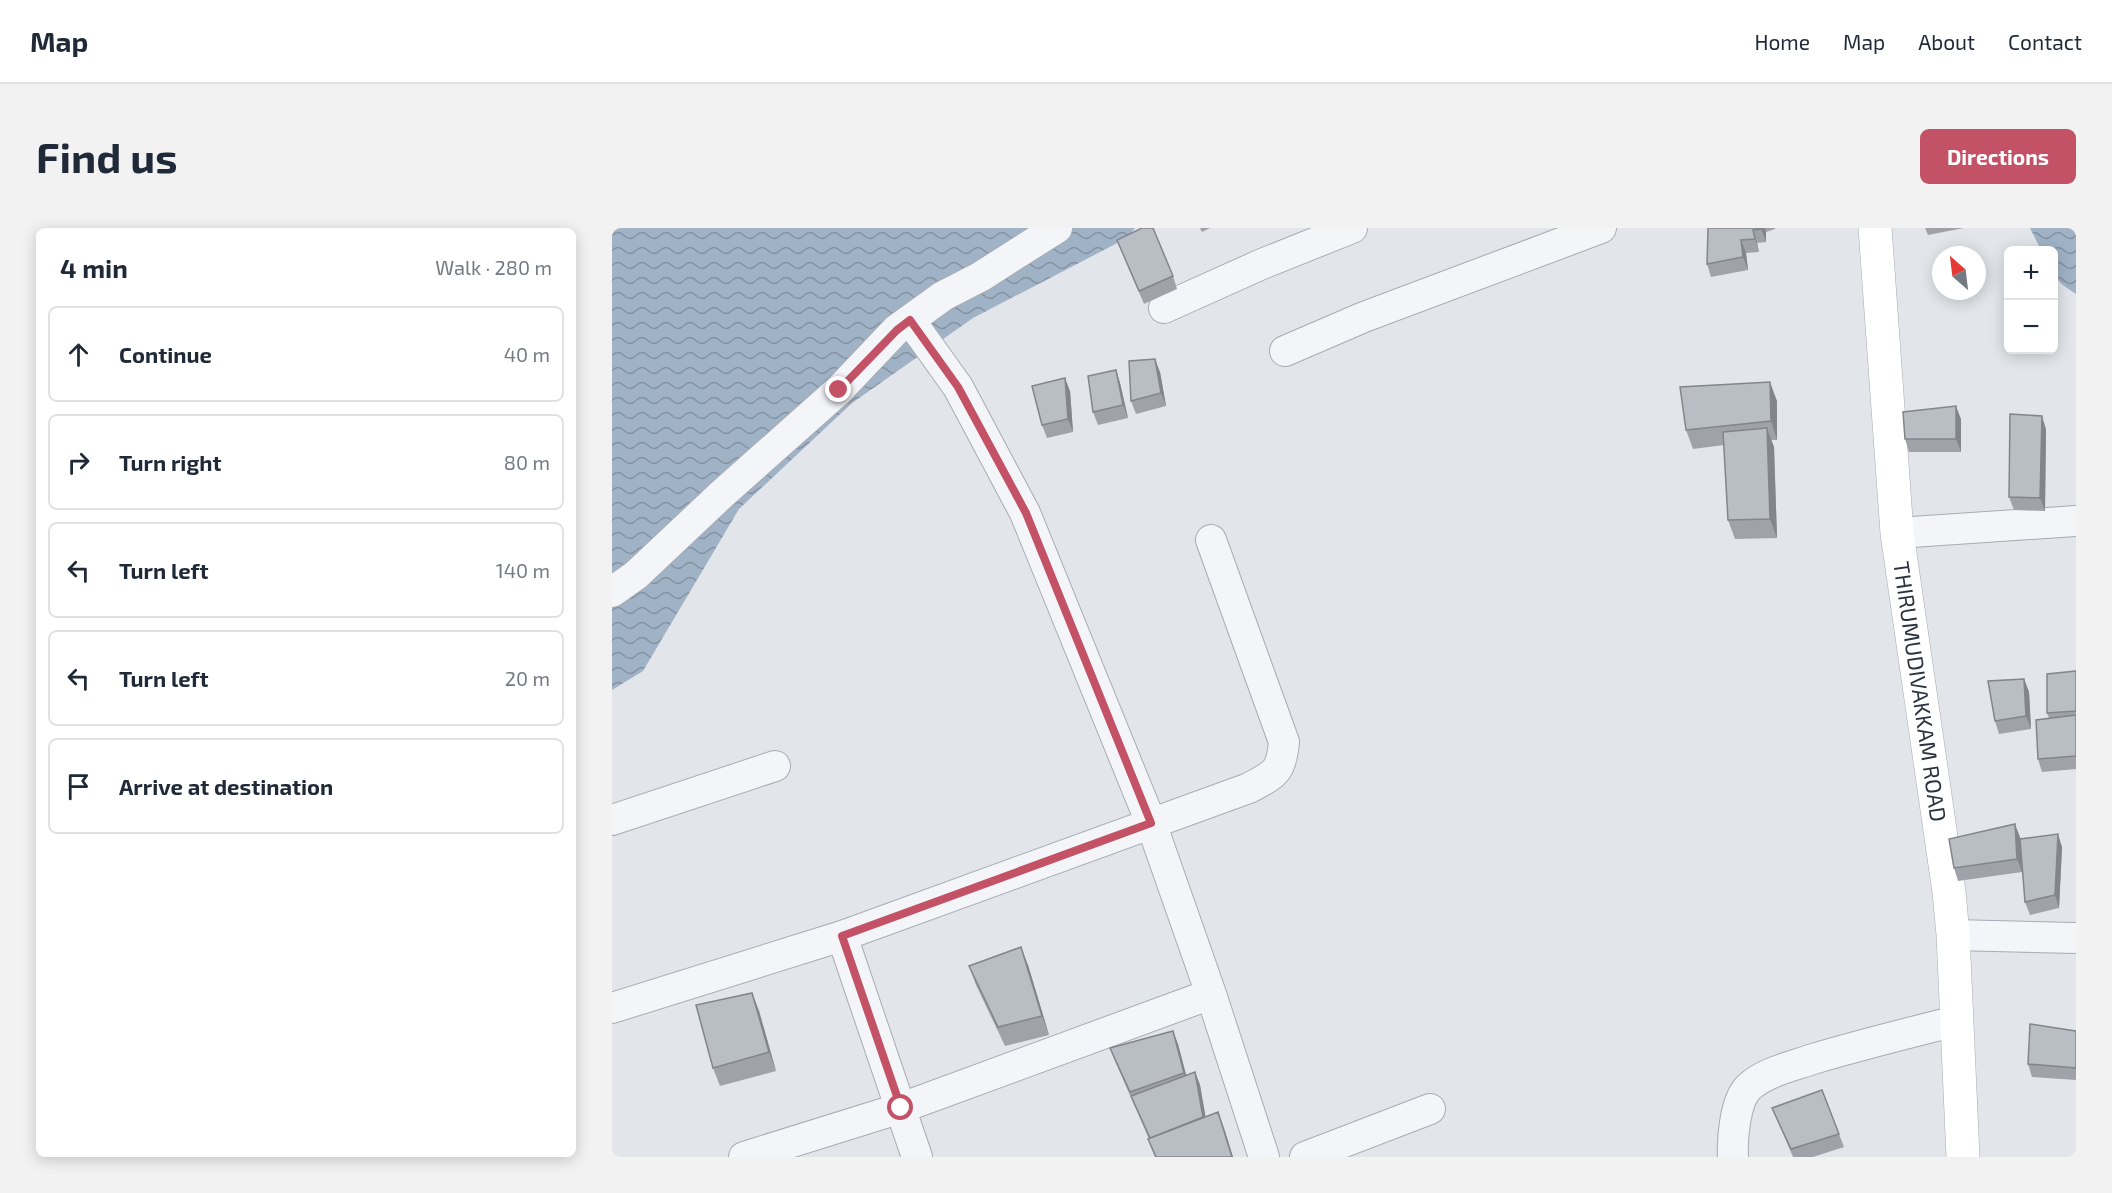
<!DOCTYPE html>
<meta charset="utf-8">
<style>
body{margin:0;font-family:"Exo 2",sans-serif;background:#f2f2f3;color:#1f2937}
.controls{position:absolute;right:18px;top:18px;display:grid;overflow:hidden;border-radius:9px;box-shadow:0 3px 15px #0003}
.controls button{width:54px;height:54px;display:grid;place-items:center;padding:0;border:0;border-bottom:2px solid #e0e1e3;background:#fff;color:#1f2937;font:30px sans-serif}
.compass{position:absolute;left:1320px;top:18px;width:54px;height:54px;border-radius:50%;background:#fff;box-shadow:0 3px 15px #0003;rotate:332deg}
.stop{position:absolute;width:18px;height:18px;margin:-14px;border:4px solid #c35266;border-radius:50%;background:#fff}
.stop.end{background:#c35266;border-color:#fff;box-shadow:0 2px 6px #0008}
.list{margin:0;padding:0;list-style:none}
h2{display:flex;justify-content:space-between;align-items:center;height:78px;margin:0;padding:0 24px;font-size:26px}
h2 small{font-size:20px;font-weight:400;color:#747a83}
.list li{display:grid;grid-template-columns:39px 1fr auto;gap:18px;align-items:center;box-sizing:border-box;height:96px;margin:0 12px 12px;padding:0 12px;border:2px solid #e0e1e3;border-radius:9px}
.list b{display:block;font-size:22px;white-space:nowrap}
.list em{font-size:20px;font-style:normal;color:#747a83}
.icon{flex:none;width:33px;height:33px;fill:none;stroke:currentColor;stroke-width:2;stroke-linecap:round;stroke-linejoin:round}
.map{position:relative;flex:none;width:1464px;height:929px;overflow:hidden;border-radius:9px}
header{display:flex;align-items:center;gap:36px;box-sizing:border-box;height:84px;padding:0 30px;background:#fff;border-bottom:2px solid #e0e1e3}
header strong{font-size:28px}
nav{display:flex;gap:33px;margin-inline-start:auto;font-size:21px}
.intro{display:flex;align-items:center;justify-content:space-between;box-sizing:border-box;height:144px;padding:0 36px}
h1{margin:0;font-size:42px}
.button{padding:15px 27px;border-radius:9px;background:#c35266;color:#fff;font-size:21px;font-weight:700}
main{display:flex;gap:36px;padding:0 36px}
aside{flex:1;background:#fff;border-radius:9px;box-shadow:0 3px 15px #0003}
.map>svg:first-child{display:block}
.water{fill:url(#water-waves)}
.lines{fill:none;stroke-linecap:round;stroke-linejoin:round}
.street-casing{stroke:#a7acb3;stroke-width:32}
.secondary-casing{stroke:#a7acb3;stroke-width:34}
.street{stroke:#f4f5f8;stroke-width:30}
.secondary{stroke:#fff;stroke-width:33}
.wall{fill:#9fa3a9}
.shaded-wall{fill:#82858a}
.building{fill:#b9bec5;stroke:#82858a;stroke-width:1.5}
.route{stroke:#c35266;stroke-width:8}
.labels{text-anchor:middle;stroke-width:5;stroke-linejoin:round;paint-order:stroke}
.street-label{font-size:22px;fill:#2b333f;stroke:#f1f4f6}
</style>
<header>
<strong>Map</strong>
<nav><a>Home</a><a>Map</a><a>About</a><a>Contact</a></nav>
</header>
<div class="intro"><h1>Find us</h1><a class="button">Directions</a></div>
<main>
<aside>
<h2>4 min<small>Walk · 280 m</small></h2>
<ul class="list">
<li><svg class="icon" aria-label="ahead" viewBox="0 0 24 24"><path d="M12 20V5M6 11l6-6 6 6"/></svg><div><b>Continue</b></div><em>40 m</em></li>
<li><svg class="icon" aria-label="right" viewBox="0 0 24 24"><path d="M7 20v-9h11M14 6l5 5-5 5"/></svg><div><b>Turn right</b></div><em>80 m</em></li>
<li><svg class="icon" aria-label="left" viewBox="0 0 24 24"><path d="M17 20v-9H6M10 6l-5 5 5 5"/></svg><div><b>Turn left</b></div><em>140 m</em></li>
<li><svg class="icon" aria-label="left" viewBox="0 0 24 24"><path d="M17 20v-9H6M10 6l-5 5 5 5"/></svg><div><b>Turn left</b></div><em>20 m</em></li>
<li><svg class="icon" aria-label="arrive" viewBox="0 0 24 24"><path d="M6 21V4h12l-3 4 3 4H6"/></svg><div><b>Arrive at destination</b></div></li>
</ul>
</aside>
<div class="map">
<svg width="1464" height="929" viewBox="0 0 1464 929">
<defs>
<pattern id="water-waves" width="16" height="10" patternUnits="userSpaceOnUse" patternTransform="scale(1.5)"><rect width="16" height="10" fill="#a0b3c6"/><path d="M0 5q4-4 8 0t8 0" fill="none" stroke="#8392a2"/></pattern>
</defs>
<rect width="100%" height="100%" fill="#e2e5e9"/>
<!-- water -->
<path class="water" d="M0 0H523L515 10 361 90 240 175 127 281 31 443 0 462Z
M1418 0H1464V66C1441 51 1442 50 1442 22H1429Z"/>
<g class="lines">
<!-- street casing -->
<g class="street-casing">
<path id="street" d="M552 80 650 36 740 0
M298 92 346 159 413 285 539 595 599 766 652 929
M673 123 752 89 989 0
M1285 305 1464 293
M0 364 24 347 110 266 227 162 284 102 331 68 368 49 445 0
M0 592 163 538
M1341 707 1464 710
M230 708 305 929
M0 780 230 708 637 560C663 546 669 545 672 514L599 312
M132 929 289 880 599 766
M693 929 818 881
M1121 929C1120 911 1123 872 1137 859 1153 844 1181 838 1201 831 1248 817 1296 805 1344 793"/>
</g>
<!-- secondary casing -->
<g class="secondary-casing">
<g id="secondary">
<path id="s1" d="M1263 0 1285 305 1337 664 1341 707 1351 929"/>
</g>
</g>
<!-- street -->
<use href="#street" class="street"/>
<!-- secondary -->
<use href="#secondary" class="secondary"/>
</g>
<!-- wall -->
<path class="wall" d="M588 0H598L590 4Z
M1096 0H1163V1L1154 4V14L1145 15 1147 24 1134 25 1136 42 1099 49 1095 36Z
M1313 0H1352L1316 7Z
M505 12 561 48 565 61 532 76Z
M504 142 508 155 516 190 486 197 481 184Z
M548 144 554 178 524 186 519 173Z
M458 163 461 204 435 210 430 197Z
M1165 173V212H1159L1162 219 1165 310 1123 311 1116 292 1112 217 1081 221 1074 202Z
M1349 191V224H1297L1293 211Z
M1434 201 1433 283 1402 282 1397 269Z
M1464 443V541L1430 544 1426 531 1437 490 1435 485Z
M1412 451 1417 464 1419 501 1387 506 1383 493Z
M1408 609 1410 644 1346 653 1342 640Z
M1450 619 1447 680 1418 687 1413 674Z
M416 737 437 807 393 818 364 757 357 738Z
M140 765 147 783 164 843 108 858 101 840Z
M1464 803V852L1420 849 1416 836Z
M566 816 574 847 583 844 588 857 593 889 606 884 621 929H543L536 911H537L503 833 498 820Z
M1160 880 1227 906 1232 919 1201 929H1181Z"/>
<!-- shaded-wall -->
<path class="shaded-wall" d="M1149 0H1153L1154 4V14Z
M1141 2 1145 15 1147 24 1143 11Z
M1129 12 1134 25 1136 42 1131 29Z
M543 131 548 144 554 178 549 165Z
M504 142 508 155 516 190 511 177Z
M453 150 458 163 461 204 456 191Z
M1158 154 1165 173V212L1159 193Z
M1344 178 1349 191V224L1344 211Z
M1430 188 1434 201 1433 283 1428 270Z
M1155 200 1162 219 1165 310 1158 291Z
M1412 451 1417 464 1419 501 1414 488Z
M1403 596 1408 609 1410 644 1405 631Z
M1446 606 1450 619 1447 680 1443 667Z
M409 719 416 737 437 807 430 788Z
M140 765 147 783 164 843 157 824Z
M561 803 566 816 577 858 572 845Z
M583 844 588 857 596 902 591 889Z
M606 884 613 903 621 929H620Z"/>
<!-- building -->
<path class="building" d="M530 0H541L561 48 527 63 505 12Z
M1096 0H1149V1L1141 2 1143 11 1129 12 1131 29 1095 36Z
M543 131 549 165 519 173 517 133Z
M504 142 511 177 481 184 476 148Z
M453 150 456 191 430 197 420 158Z
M1158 154 1159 193 1074 202 1068 159Z
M1344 178V211H1293L1291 184Z
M1398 186 1430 188 1428 270 1397 269Z
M1155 200 1158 291 1116 292 1111 204Z
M1464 443V483L1435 485V446Z
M1412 451 1414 488 1383 493 1376 453Z
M1464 487V528L1426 531 1424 492Z
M1403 596 1405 631 1342 640 1337 611Z
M1446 606 1443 667 1413 674 1408 611Z
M409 719 430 788 386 799 357 738Z
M140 765 157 824 101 840 84 777Z
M1418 796 1464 803V840L1416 836Z
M561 803 572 845 518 864 498 820Z
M583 844 591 889 538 910 519 868Z
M1210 862 1227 906 1179 921 1160 880Z
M606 884 620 929H544L536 911Z"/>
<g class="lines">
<!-- route -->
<path class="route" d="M227 162 285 102 298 92 346 159 414 285 539 595 230 708 289 880"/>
</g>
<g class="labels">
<!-- street labels -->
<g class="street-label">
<text dy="8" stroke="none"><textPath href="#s1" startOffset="466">THIRUMUDIVAKKAM ROAD</textPath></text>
</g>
</g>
</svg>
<div class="controls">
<button>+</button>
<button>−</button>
</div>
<svg class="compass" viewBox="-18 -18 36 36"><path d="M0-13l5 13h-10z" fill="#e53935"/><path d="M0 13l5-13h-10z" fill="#747a83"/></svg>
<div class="stop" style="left:289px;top:880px"></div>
<div class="stop end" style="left:227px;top:162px"></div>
</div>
</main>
